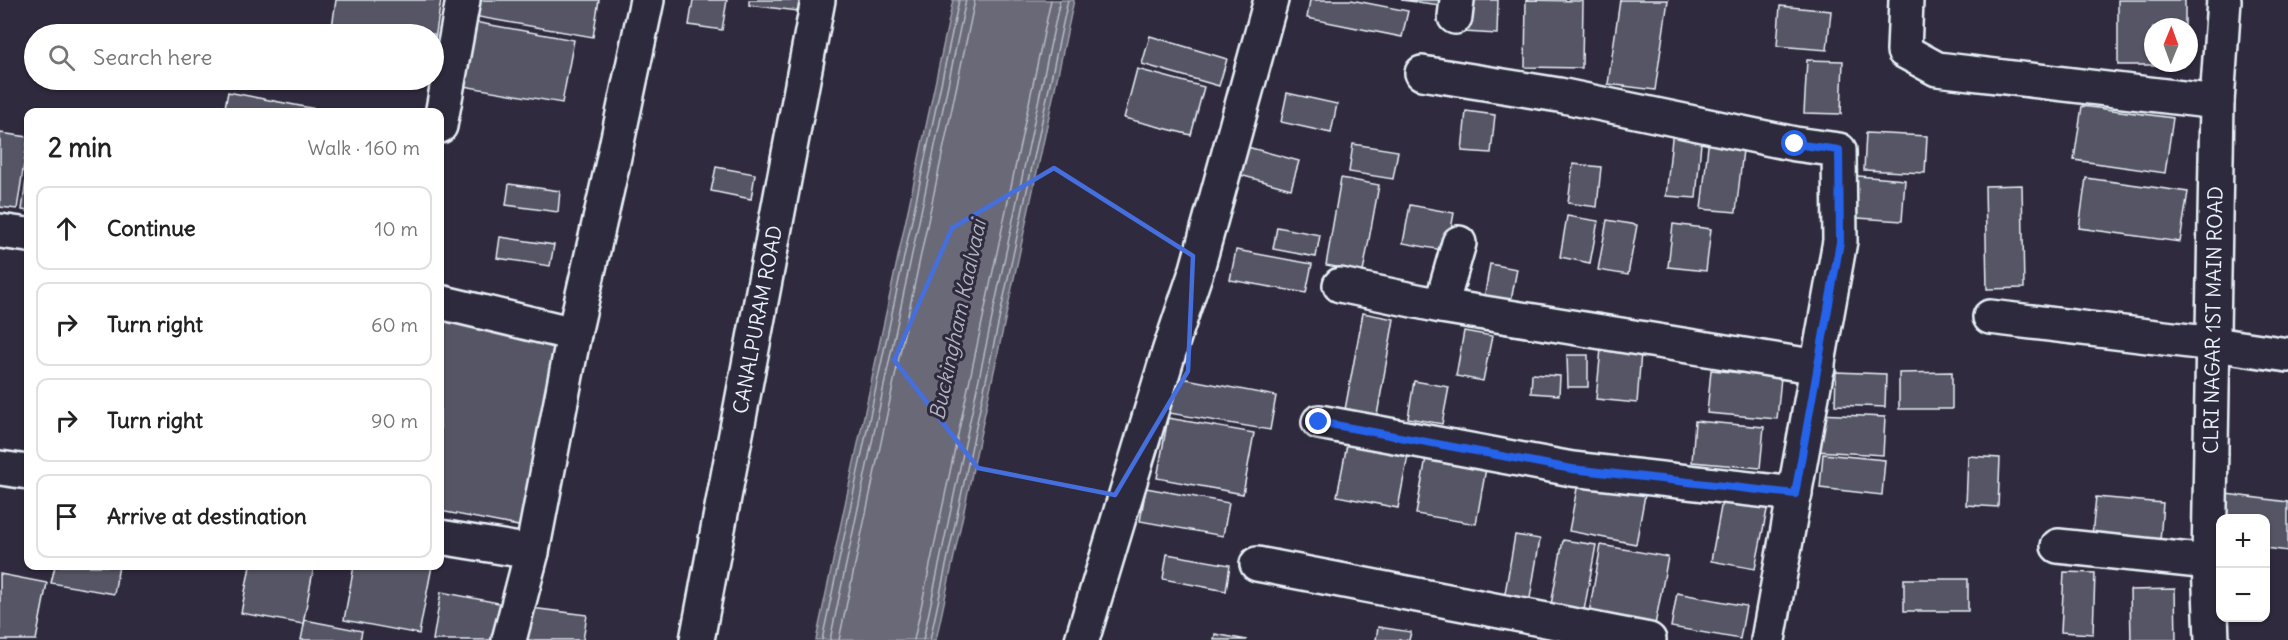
<!DOCTYPE html>
<meta charset="utf-8">
<style>
body{margin:0;font-family:Delius,sans-serif;background:#f2f2f2;color:#222}
.controls{position:absolute;right:18px;bottom:18px;display:grid;overflow:hidden;border-radius:12px;box-shadow:0 2px 4px #0004}
.controls button{width:54px;height:54px;display:grid;place-items:center;padding:0;border:0;border-bottom:2px solid #e0e0e0;background:#fff;color:#222;font:30px sans-serif}
.compass{position:absolute;left:2144px;top:18px;width:54px;height:54px;border-radius:50%;background:#fff;box-shadow:0 2px 4px #0004;rotate:1deg}
.stop{position:absolute;width:18px;height:18px;margin:-14px;border:4px solid #2563eb;border-radius:50%;background:#fff}
.stop.end{background:#2563eb;border-color:#fff;box-shadow:0 2px 6px #0008}
.list{margin:0;padding:0;list-style:none}
h2{display:flex;justify-content:space-between;align-items:center;height:78px;margin:0;padding:0 24px;font-size:26px}
h2 small{font-size:20px;font-weight:400;color:#767676}
.list li{display:grid;grid-template-columns:39px 1fr auto;gap:18px;align-items:center;box-sizing:border-box;height:84px;margin:0 12px 12px;padding:0 12px;border:2px solid #e0e0e0;border-radius:12px}
.list b{display:block;font-size:22px;white-space:nowrap}
.list em{font-size:20px;font-style:normal;color:#767676}
.icon{flex:none;width:33px;height:33px;fill:none;stroke:currentColor;stroke-width:2;stroke-linecap:round;stroke-linejoin:round}
.map{position:relative;flex:none;width:2288px;height:640px;overflow:hidden}
.search{position:absolute;background:#fff;box-shadow:0 2px 4px #0004;left:24px;top:24px;width:420px;height:66px;display:flex;align-items:center;gap:15px;box-sizing:border-box;padding:0 21px;border-radius:33px;color:#767676;font-size:22px}
.panel{position:absolute;background:#fff;box-shadow:0 2px 4px #0004;left:24px;top:108px;width:420px;height:462px;border-radius:12px}
.map>svg:first-child{display:block}
.water{fill:#696978;stroke:#9c9fab;stroke-width:1.5}
.lines{fill:none;stroke-linecap:round;stroke-linejoin:round}
.shore{stroke:#b5bbc5;stroke-width:1.5}
.building{fill:#575565;stroke:#e8f1f8;stroke-width:1.5}
.minor-casing{stroke:#e8f1f8;stroke-width:38}
.tertiary-casing{stroke:#e8f1f8;stroke-width:38}
.minor{stroke:#2f2a3d;stroke-width:33}
.tertiary{stroke:#2f2a3d;stroke-width:33}
.route{stroke:#2563eb;stroke-width:8}
.marked{fill:none;stroke:#466fde;stroke-width:4.5;stroke-linejoin:round}
.labels{text-anchor:middle;stroke-width:6;stroke-linejoin:round;paint-order:stroke}
.street-label{font-size:20px;fill:#e8f1f8;stroke:#2f2a3d}
.water-label{font-size:21px;font-style:italic;fill:#afb4be;stroke:#2f2a3d}
</style>
<div class="map">
<svg width="2288" height="640" viewBox="0 0 2288 640">
<rect width="100%" height="100%" fill="#2f2a3d"/>
<filter id="ink" filterUnits="userSpaceOnUse"><feTurbulence type="fractalNoise" baseFrequency=".0167" numOctaves="2"/><feDisplacementMap in="SourceGraphic" scale="12" xChannelSelector="R" yChannelSelector="G"/><feConvolveMatrix kernelMatrix="1 2 1 2 8 2 1 2 1" color-interpolation-filters="sRGB"/></filter>
<g filter="url(#ink)">
<!-- water -->
<path class="water" d="M953 0H1074L936 640H816Z"/>
<g class="lines">
<!-- shore -->
<path class="shore" d="M822 640 959 0
M830 640 966 0
M839 640 975 0
M914 640 1051 0
M923 640 1060 0
M930 640 1068 0"/>
</g>
<!-- building -->
<path class="building" d="M336 0H441L434 46V34H331Z
M476 0H599L593 37 473 16Z
M693 0H727L722 30 689 25Z
M749 0H808L806 12 749 5Z
M1310 0H1351L1408 11 1402 37 1307 18Z
M1401 0H1448V6Z
M1465 0H1498L1497 34 1464 32Z
M1526 0 1583 1 1582 68 1525 67Z
M1620 0H1668L1655 90 1608 84Z
M2118 0H2185V27H2153V63H2185V65H2118Z
M1780 6 1831 11 1827 50 1777 46Z
M474 22 574 40 562 103 463 86Z
M1150 36 1227 59 1219 86 1142 64Z
M1807 60 1843 61 1841 114 1804 113Z
M1137 69 1204 87 1191 135 1124 118Z
M228 92 326 111 325 112H224Z
M1287 93 1337 104 1331 133 1281 122Z
M2082 106 2173 118 2165 173 2074 160Z
M1466 111 1495 115 1491 153 1462 151Z
M1673 129 1702 132 1696 198 1666 196Z
M0 133 28 137 17 209 0 207Z
M1866 133 1927 136 1925 173 1864 170Z
M1709 137 1744 141 1736 212 1701 209Z
M1353 144 1398 151 1393 179 1349 172Z
M1240 145 1299 161 1291 189 1233 173Z
M1573 164 1601 167 1597 207 1568 203Z
M28 165V211L22 210Z
M716 167 755 174 751 199 711 191Z
M1846 175 1905 180 1902 221 1843 217Z
M1341 178 1379 185 1363 272 1326 265Z
M2086 178 2188 192 2180 242 2079 228Z
M509 184 560 191 558 212 506 205Z
M2022 185 2024 288 1987 289 1985 186Z
M1410 205 1454 213 1447 251 1403 243Z
M1567 216 1598 221 1590 263 1560 257Z
M1607 220 1637 225 1628 275 1598 270Z
M1673 224 1711 229 1706 271 1668 267Z
M1277 227 1320 235 1316 257 1273 249Z
M500 237 554 245 550 266 497 258Z
M1236 250 1312 264 1306 293 1230 280Z
M1490 264 1517 269 1509 311 1483 305Z
M1363 313 1394 319 1376 421 1344 415Z
M440 317 559 337 524 527 440 511Z
M1464 331 1492 336 1483 381 1456 376Z
M1601 349 1641 352 1637 403 1596 399Z
M1567 355H1588V387H1568Z
M1711 370 1781 377 1777 419 1707 413Z
M1836 372 1886 374 1885 407 1835 405Z
M1952 372V409H1899V373Z
M1532 374 1560 376 1559 395 1531 393Z
M1176 377 1276 396 1270 430 1169 413Z
M1414 381 1449 387 1442 424 1408 418Z
M1818 414 1885 417 1883 455 1816 451Z
M1168 418 1254 433 1243 494 1157 478Z
M1695 421 1764 427 1760 468 1692 462Z
M1349 434 1410 445 1398 508 1337 496Z
M1428 446 1488 457 1476 524 1416 514Z
M1823 454 1885 460 1882 495 1820 488Z
M1968 456 2000 458 1998 507 1966 505Z
M1578 483 1645 495 1636 544 1569 531Z
M1146 488 1229 503 1223 536 1140 521Z
M2226 494 2288 502V551L2266 548V518H2223Z
M1723 496 1768 505 1755 569 1711 561Z
M2096 497 2163 503 2160 541 2092 535Z
M1515 535 1540 539 1529 604 1504 599Z
M1563 540 1596 545 1583 616 1550 610Z
M1601 545 1668 557 1655 625 1589 613Z
M1167 554 1230 565 1226 591 1163 579Z
M55 566H119L114 594 51 583Z
M250 566H314L303 624 241 613Z
M354 566H432L419 634 344 620Z
M2064 572 2095 573 2093 634 2061 632Z
M0 574 47 583 36 640H0Z
M1904 579H1968V611H1904Z
M2175 589 2176 640H2131L2130 590Z
M441 592 504 604 497 640H433Z
M1677 593 1746 606 1740 639 1671 627Z
M531 608 587 615 583 640H527Z
M305 620 362 631 360 640H301Z
M1378 627 1411 632 1409 640H1376Z
M1215 634 1247 640H1214Z"/>
<g class="lines">
<!-- minor casing -->
<g class="minor-casing">
<g id="minor">
<path d="M1906 0 1904 51 1937 69 2217 102"/>
<path d="M1455 17 1457 0"/>
<path d="M1422 73 1559 95 1795 144 1839 150 1840 241 1768 640"/>
<path d="M440 126 463 0"/>
<path d="M0 231 28 235"/>
<path d="M1340 285 1441 306 1818 367"/>
<path d="M440 302 574 334"/>
<path d="M1441 306 1459 243"/>
<path d="M1990 317 2214 344 2288 355"/>
<path d="M1319 422 1572 469 1795 494"/>
<path d="M0 468 28 472"/>
<path d="M440 537 532 552 574 334 611 171 647 0"/>
<path d="M2058 546 2209 562"/>
<path d="M1257 564 1649 640"/>
<path d="M509 640 532 552"/>
<path d="M1082 640 1169 352 1197 269 1271 0"/>
<path id="s1" d="M2212 640 2209 562 2217 102 2224 0"/>
</g>
</g>
<!-- tertiary casing -->
<g class="tertiary-casing">
<g id="tertiary">
<path id="s2" d="M697 640 818 0"/>
</g>
</g>
<!-- minor -->
<use href="#minor" class="minor"/>
<!-- tertiary -->
<use href="#tertiary" class="tertiary"/>
</g>
</g>
<g class="lines" filter="url(#ink)">
<!-- route -->
<path class="route" d="M1319 422 1572 469 1795 494 1840 242 1839 150 1795 144"/>
</g>
<!-- marked area -->
<path class="marked" d="M1054 168 1193 256 1188 371 1115 495 978 468 894 360 952 228Z"/>
<g class="labels">
<!-- street labels -->
<g class="street-label">
<text dy="7" stroke="none"><textPath href="#s2" startOffset="326">CANALPURAM ROAD</textPath></text>
<text dy="7" stroke="none"><textPath href="#s1" startOffset="320">CLRI NAGAR 1ST MAIN ROAD</textPath></text>
</g>
<!-- water labels -->
<g class="water-label">
<text transform="translate(958 320) rotate(-78)" y="7">Buckingham Kaalvaai</text>
</g>
</g>
</svg>
<div class="controls">
<button>+</button>
<button>−</button>
</div>
<svg class="compass" viewBox="-18 -18 36 36"><path d="M0-13l5 13h-10z" fill="#e53935"/><path d="M0 13l5-13h-10z" fill="#767676"/></svg>
<div class="stop" style="left:1795px;top:144px"></div>
<div class="stop end" style="left:1319px;top:422px"></div>
<div class="search"><svg class="icon" aria-label="search" viewBox="0 0 24 24"><circle cx="10" cy="10" r="6"/><path d="M15 15l6 6"/></svg>Search here</div>
<section class="panel">
<h2>2 min<small>Walk · 160 m</small></h2>
<ul class="list">
<li><svg class="icon" aria-label="ahead" viewBox="0 0 24 24"><path d="M12 20V5M6 11l6-6 6 6"/></svg><div><b>Continue</b></div><em>10 m</em></li>
<li><svg class="icon" aria-label="right" viewBox="0 0 24 24"><path d="M7 20v-9h11M14 6l5 5-5 5"/></svg><div><b>Turn right</b></div><em>60 m</em></li>
<li><svg class="icon" aria-label="right" viewBox="0 0 24 24"><path d="M7 20v-9h11M14 6l5 5-5 5"/></svg><div><b>Turn right</b></div><em>90 m</em></li>
<li><svg class="icon" aria-label="arrive" viewBox="0 0 24 24"><path d="M6 21V4h12l-3 4 3 4H6"/></svg><div><b>Arrive at destination</b></div></li>
</ul>
</section>
</div>
